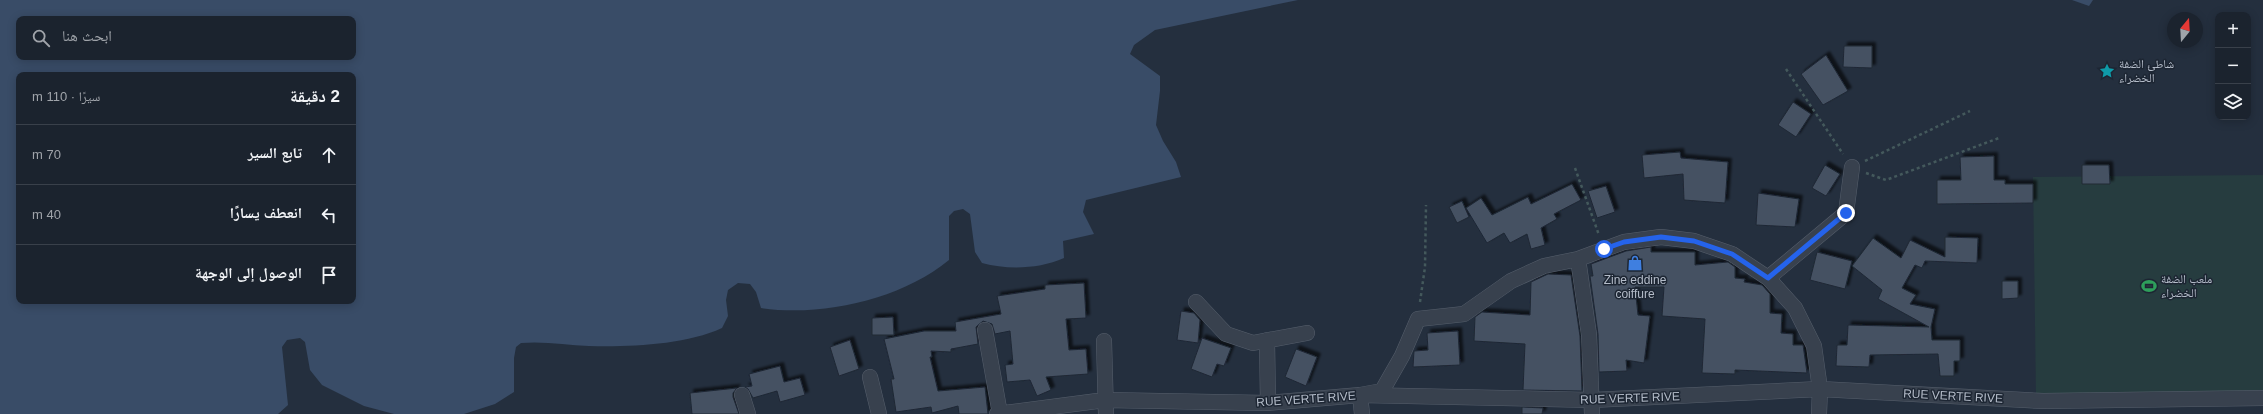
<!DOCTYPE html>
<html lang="ar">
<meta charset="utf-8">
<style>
body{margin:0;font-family:Helvetica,"Noto Naskh Arabic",sans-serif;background:#242b36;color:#f1f3f6;direction:rtl}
.controls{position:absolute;right:12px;top:12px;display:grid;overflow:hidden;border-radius:8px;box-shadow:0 2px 10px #0003}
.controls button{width:36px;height:36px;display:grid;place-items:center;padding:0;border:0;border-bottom:1px solid #39404a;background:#1b232e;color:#f1f3f6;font:20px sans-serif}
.compass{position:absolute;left:2167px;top:12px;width:36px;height:36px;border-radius:50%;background:#1b232e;box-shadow:0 2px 10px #0003;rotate:18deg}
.stop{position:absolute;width:12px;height:12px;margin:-9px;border:3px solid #2563eb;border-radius:50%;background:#fff}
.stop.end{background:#2563eb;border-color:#fff;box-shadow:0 1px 4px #0008}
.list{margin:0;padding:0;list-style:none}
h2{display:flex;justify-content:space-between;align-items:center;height:52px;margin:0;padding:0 16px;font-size:17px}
h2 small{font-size:13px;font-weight:400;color:#a0a4aa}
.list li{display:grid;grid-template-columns:26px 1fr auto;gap:12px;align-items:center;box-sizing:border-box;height:60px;padding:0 16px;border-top:1px solid #39404a}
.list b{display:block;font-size:15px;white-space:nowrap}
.list em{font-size:13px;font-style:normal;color:#a0a4aa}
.icon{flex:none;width:22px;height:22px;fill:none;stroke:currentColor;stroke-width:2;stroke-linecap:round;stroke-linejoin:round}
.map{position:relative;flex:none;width:2263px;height:414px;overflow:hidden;direction:ltr}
.search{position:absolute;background:#1b232e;box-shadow:0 2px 10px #0003;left:16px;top:16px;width:340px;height:44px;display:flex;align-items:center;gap:10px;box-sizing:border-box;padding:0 14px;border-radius:8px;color:#a0a4aa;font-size:15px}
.panel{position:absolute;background:#1b232e;box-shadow:0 2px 10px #0003;left:16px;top:72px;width:340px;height:232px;border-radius:8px;direction:rtl}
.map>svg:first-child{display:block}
.green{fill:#263c3f}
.water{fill:#394c67;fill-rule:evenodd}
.building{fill:#455162;stroke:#1f2835;filter:url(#shadow)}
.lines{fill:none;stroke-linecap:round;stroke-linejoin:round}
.street-casing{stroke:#565f6c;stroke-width:16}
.path{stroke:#44595c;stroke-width:2.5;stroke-dasharray:3 3;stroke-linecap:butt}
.street{stroke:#38414e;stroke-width:15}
.route{stroke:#2563eb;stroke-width:5}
.labels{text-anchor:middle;stroke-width:3;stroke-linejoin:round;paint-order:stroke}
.poi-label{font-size:12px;fill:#b4bcc9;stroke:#1d2633;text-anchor:start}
.street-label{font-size:12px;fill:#b4bcc9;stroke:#1d2633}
</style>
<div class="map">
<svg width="2263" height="414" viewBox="0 0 2263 414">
<defs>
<filter id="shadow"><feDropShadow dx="3.5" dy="-3.5" stdDeviation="1" flood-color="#0009"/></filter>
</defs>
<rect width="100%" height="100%" fill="#242f3e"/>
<!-- green -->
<path class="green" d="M2263 175V395L2036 397 2033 177Z"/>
<!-- water -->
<path class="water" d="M0 0H1298L1155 30 1134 45 1130 54 1160 76V91L1156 125 1163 141 1176 162 1181 177 1086 200 1083 212 1094 234 1063 241 1064 258C1039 269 1008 270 982 263L975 252 970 214 963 209 954 211 949 216V260C900 300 822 317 761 308L756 292 750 284 738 283 728 290 726 300 728 316 722 328C685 345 630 347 589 346 567 345 544 341 521 343L516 347 514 358V392L495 404 464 414H394L364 406 322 385 310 370 305 342 300 338 287 340 282 347 288 405 278 414H0ZM19 19H353V57H19ZM19 75H353V301H19Z
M2072 0H2093L2089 6Z"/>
<!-- building -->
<path class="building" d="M1844 46H1872V68L1843 67Z
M1826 55 1848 91 1823 105 1801 74Z
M1793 102 1811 114 1796 137 1778 125Z
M1680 152 1681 158 1728 162 1725 203 1684 200 1683 174 1644 178 1642 155Z
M1994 156V180H2005V184H2033V203L1937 204V180H1961L1960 157Z
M1825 165 1840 174 1826 196 1812 188Z
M2082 165H2109L2110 184H2082Z
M1572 184 1581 200 1554 214 1557 219 1541 228 1545 245 1531 249 1527 234 1510 243 1504 233 1487 243 1466 208 1481 198 1492 215 1528 197 1531 204Z
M1606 186 1615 212 1597 218 1588 191Z
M1758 193 1799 199 1795 227 1756 225Z
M1462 201 1469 217 1457 223 1449 207Z
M1945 237 1978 238 1977 263 1925 261 1922 268 1915 265 1902 288 1916 295 1910 304 1935 309 1931 327 1932 340H1960V361H1954V376H1940L1938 354 1870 355 1869 367 1836 366 1837 345H1847L1848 325 1929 327 1878 299 1882 290 1852 266 1873 238 1901 258 1910 240 1945 257Z
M1651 247V252H1695V265L1728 262 1735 267V278L1745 279 1744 282 1762 285 1770 294V313L1782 314 1781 333 1793 334V345H1803L1807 373 1735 370V374L1702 373 1705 319 1662 316 1664 287H1635L1638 315 1650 316 1644 363 1626 360 1627 371 1599 372 1598 334 1590 276H1593L1591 264 1626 251Z
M1817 252 1852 261 1845 289 1810 280Z
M1548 274 1571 275 1580 336 1582 391 1523 390 1525 344 1474 341 1475 317 1482 312 1530 315 1531 282Z
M2002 281H2018V298L2002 299Z
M1084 283 1086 318 1066 319 1069 350 1086 349 1088 374 1046 377 1051 390 1037 396 1030 380 1007 382 1005 365 1013 364 1010 331 995 334 992 324 983 321 976 327 978 344 951 349V352L931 351 932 357H930L938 391 985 387 988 414H959L958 406 932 413 931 407 896 412 891 379H894L884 339 924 331H956L955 322 1001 314 997 296 1045 289V285Z
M1181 311 1194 313 1200 320 1198 343 1177 340Z
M893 317 894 335H872V318Z
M1458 331 1460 365 1413 367 1414 351 1428 350 1427 333Z
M1202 338 1231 348 1224 366 1217 364 1212 377 1191 369Z
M850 340 859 369 839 376 830 347Z
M1296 349 1317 357 1306 386 1285 377Z
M780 366 784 382 800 378 805 395 780 402 777 391 753 398 748 389 745 387 752 386 749 374Z
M737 388 733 393V397L739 414H692L690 393Z
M1522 407 1543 408 1542 414H1522Z"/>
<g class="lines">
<!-- street casing -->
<g class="street-casing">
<path id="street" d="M1578 259 1589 335 1592 414
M1768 278 1846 213 1852 167
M1196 302 1226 334 1253 343 1307 333
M985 330 1000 414
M1267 340 1268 403
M1104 341 1106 414
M870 377 879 414
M742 395 748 414
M997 414 1105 400 1268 403 1360 395 1592 400 1820 389 2043 401 2263 398
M1362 414 1360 395 1382 391 1402 356 1418 319 1464 314 1511 281 1544 266 1578 259 1624 242 1661 237 1694 241 1732 254 1768 278 1795 308 1814 346 1820 389 1819 414"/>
</g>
<!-- path -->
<path class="path" d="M1786 69 1843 154
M1865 161 1970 111
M1575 168 1599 235
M1866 173 1886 180 1999 138
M1420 302 1425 267 1426 205"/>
<!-- street -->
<use href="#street" class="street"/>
</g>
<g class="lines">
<!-- route -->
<path class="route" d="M1604 249 1624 242 1661 237 1694 241 1732 254 1768 278 1846 213"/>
</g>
<!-- icons -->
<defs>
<g id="sight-bare" transform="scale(1.2)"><path d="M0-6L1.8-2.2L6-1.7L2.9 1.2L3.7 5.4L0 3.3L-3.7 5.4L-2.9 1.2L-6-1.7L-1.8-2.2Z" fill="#0f9aa8" stroke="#1d2633" stroke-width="2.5" paint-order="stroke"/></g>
<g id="shop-bare" transform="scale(1.2)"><path d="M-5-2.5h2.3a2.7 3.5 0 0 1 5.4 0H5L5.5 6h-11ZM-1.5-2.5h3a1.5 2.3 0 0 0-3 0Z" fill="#3f7fe0" stroke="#1d2633" stroke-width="2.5" paint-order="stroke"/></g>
<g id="stadium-bare" transform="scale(1.2)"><path d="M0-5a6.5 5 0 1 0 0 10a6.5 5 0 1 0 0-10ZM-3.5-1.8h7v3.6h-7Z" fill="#2e9e5b" stroke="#1d2633" stroke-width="2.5" paint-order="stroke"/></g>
</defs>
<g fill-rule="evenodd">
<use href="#sight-bare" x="2107" y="71"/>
<use href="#shop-bare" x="1635" y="263"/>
<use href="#stadium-bare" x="2149" y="286"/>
</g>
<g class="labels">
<!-- poi labels -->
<g class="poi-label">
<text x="2119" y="68">شاطئ الضفة<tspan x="2119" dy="14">الخضراء</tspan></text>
<text x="2161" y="283">ملعب الضفة<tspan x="2161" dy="14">الخضراء</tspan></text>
<text x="1635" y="284" text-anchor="middle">Zine eddine<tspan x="1635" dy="14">coiffure</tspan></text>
</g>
<!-- street labels -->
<g class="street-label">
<text transform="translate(1953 396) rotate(3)" y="4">RUE VERTE RIVE</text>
<text transform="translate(1630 398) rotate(-2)" y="4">RUE VERTE RIVE</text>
<text transform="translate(1306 399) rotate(-4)" y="4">RUE VERTE RIVE</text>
</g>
</g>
</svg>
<div class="controls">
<button>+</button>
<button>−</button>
<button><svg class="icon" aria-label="layers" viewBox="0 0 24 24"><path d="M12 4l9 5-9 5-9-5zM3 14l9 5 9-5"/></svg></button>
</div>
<svg class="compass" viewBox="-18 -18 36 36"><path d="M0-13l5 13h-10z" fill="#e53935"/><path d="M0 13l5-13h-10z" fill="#a0a4aa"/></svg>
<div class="stop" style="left:1604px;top:249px"></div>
<div class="stop end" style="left:1846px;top:213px"></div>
<div class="search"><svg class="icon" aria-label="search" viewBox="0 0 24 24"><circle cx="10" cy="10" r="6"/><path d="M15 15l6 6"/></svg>ابحث هنا</div>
<section class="panel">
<h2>2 دقيقة<small>سيرًا · 110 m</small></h2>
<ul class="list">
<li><svg class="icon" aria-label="ahead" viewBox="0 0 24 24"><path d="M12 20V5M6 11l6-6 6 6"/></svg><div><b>تابع السير</b></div><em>70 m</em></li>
<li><svg class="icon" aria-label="left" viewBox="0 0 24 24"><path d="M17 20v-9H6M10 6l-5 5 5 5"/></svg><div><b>انعطف يسارًا</b></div><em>40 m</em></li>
<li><svg class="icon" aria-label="arrive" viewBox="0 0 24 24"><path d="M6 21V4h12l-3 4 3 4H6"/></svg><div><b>الوصول إلى الوجهة</b></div></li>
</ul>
</section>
</div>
